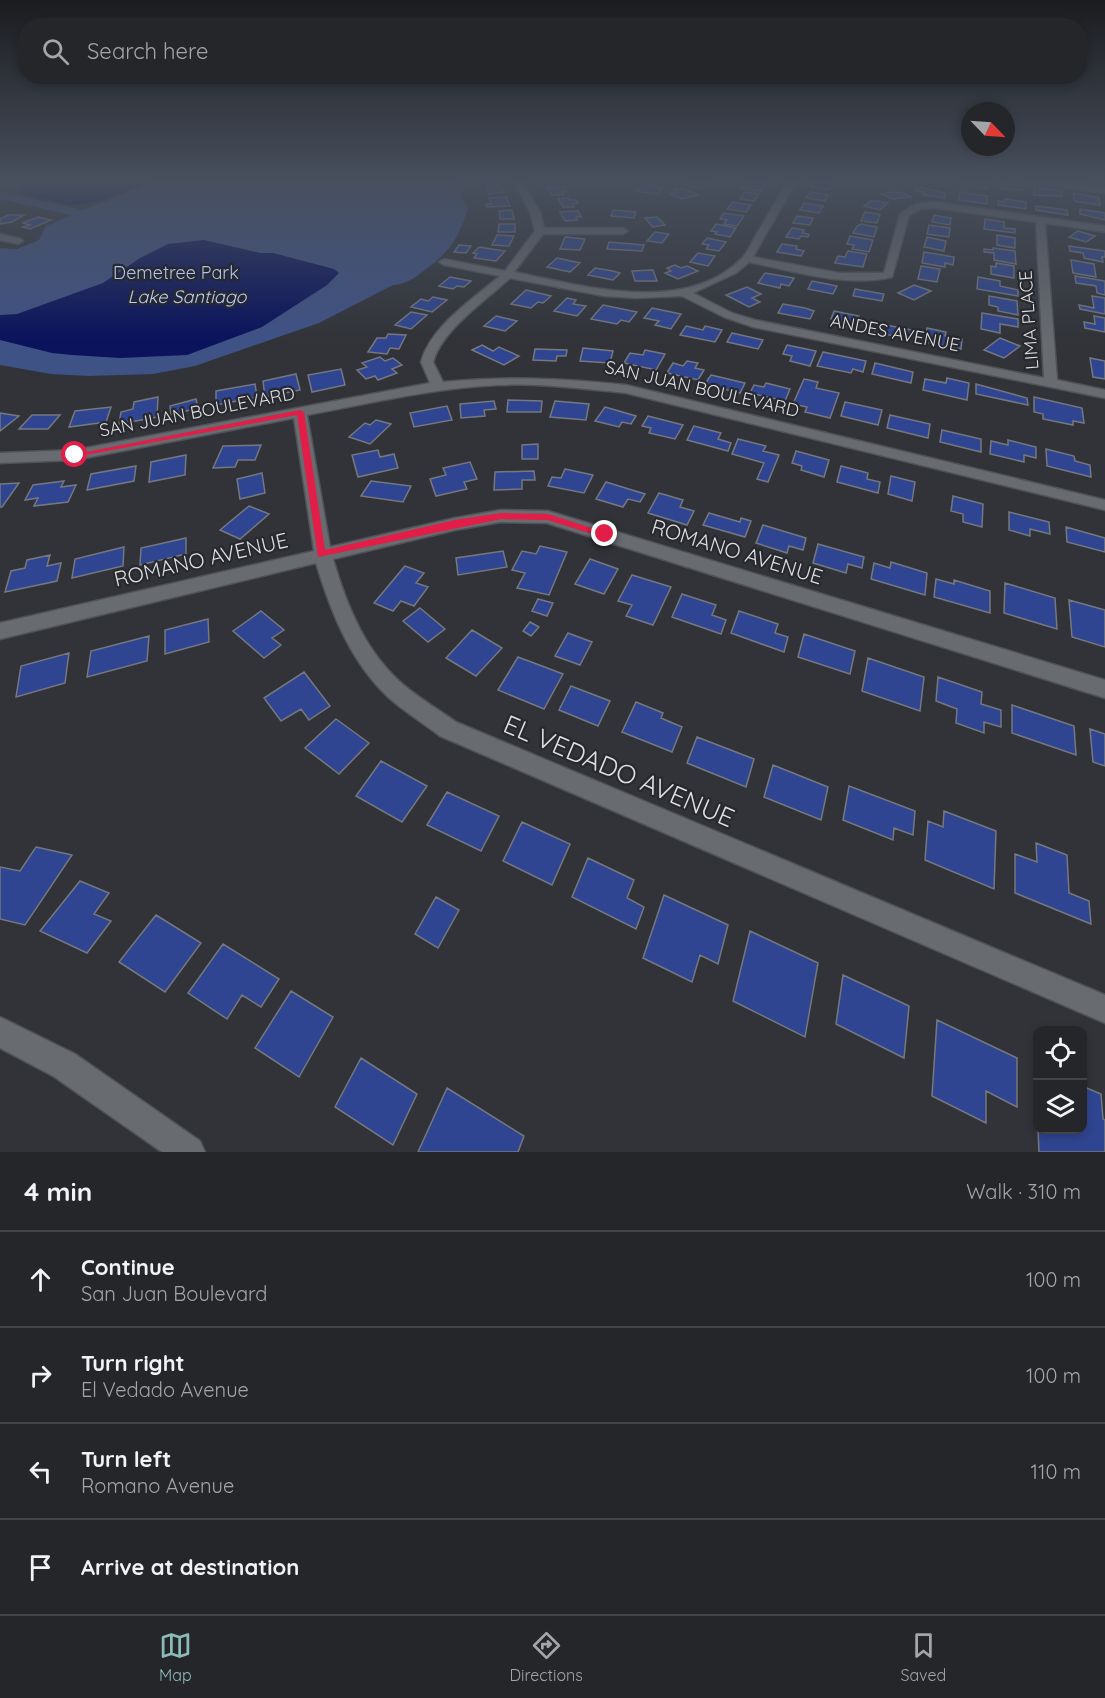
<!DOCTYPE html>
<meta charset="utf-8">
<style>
body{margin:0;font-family:Quicksand,sans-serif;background:#2d2e32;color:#f1f3f6}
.controls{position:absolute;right:18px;bottom:18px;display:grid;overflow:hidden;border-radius:12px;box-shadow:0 3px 9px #0003}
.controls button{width:54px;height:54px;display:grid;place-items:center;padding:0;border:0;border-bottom:2px solid #424347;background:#25262a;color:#f1f3f6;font:30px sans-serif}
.compass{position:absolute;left:961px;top:102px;width:54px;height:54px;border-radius:50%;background:#25262a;box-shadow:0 3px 9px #0003;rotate:115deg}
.stop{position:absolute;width:18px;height:18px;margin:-14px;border:4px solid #e11d48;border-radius:50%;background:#fff}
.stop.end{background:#e11d48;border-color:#fff;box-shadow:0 2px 6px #0008}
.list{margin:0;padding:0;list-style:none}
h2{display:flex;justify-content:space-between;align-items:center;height:78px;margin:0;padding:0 24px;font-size:26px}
h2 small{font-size:20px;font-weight:400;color:#a3a5a8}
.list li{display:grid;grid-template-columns:39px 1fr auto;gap:18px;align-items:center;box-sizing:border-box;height:96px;padding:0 24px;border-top:2px solid #424347}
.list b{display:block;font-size:22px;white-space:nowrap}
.list p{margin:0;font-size:20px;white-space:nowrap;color:#a3a5a8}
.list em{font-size:20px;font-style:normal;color:#a3a5a8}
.icon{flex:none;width:33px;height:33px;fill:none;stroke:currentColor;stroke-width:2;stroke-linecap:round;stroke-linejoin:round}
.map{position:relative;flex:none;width:1105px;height:1152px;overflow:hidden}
.search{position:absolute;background:#25262a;box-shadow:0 3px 9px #0003;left:18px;right:18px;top:18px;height:66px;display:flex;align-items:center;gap:15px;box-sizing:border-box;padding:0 21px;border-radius:24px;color:#a3a5a8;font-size:22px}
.sheet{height:462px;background:#25262a}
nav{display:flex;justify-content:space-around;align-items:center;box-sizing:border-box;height:84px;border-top:2px solid #424347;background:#25262a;font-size:16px;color:#a3a5a8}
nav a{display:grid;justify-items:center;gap:3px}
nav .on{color:#8bbbb9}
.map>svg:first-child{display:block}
.green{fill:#3f5286}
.water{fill:#0a135c}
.building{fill:#2f4591;stroke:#75787e;stroke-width:1.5}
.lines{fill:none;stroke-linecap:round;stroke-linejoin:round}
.street-casing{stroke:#505256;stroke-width:3}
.street{fill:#686b70;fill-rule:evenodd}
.route{fill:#e11d48}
.labels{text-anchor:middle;stroke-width:4.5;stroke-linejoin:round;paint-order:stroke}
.far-park-label{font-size:18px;fill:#b1c2ed;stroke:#27292e}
.far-water-label{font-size:18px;font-style:italic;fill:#bbccf7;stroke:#27292e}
.far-street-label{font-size:18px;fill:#dddee1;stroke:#27292e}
.street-label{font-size:21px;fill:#dddee1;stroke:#27292e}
.near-street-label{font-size:26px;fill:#dddee1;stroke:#27292e}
</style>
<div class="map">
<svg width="1105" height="1152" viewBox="0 0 1105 1152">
<rect width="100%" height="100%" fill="#313338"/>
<!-- green -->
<path class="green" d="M159 180H453L468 209C458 238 451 251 426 269 414 278 408 284 393 285L319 323 195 366 153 374 89 376 51 374 0 365V248L17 249 39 240 46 226 71 215 0 199V192L83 210Z"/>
<!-- water -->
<path class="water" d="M33 180H154L109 198 83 204 72 205 23 195 20 192 22 186Z
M204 240 260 253H273L334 269 339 273 327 285 262 327 187 355 120 358 72 355 52 353 0 340V315L17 314 103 283 140 258 168 244Z"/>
<!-- building -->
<path class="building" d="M688 180H701L709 181 702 188 689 186 692 182 687 181Z
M816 180 832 183 828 190 811 187Z
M963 180 988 182 987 189 962 183Z
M747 181 766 183 761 191 741 188Z
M1001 183 1022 186V190L1001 189Z
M645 184 652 185 651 186 663 188 657 194 636 191Z
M500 186 504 192 489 194 486 187Z
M564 187 567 192H562L564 195H552L547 188Z
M917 187 945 193V198L923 195 924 192 916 191Z
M1034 187 1062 191V196L1034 195Z
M682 188 698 195 682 199 670 194 678 192 673 190Z
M745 192 759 194 754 201 740 199Z
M810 192 828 195 825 201 806 198Z
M893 192 903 193 911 197 892 199 881 194Z
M960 192 987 196V204L959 200Z
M1073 193 1099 198 1100 205 1074 201Z
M506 197 510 206 487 207 486 204H491L489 198Z
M569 198 570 200H576L578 203 573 204 574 207H563L558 199Z
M1005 199 1026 202V209L998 205V201L1005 202Z
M871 201H878L888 203 880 210 864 206Z
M733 202 751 205 746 212 727 209Z
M804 203 823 206 819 213 800 210Z
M1036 206 1067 210 1068 215 1036 210Z
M1080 209 1105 213V220L1080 214Z
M512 210 514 219H500L499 211Z
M613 210 636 212 634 218 611 216Z
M578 211 581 217H576L577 220 565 221 560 212Z
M865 212 880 214 877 223 861 221Z
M724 213 744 216 737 226 724 224 727 220 720 219Z
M8 215H24L12 222 0 224V219Z
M934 215 951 218 950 225 932 222Z
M797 216 813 218 810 225 793 223Z
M38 217 51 220 30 229 23 227 30 225 23 223Z
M657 217 665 225 653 227 645 218Z
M985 219 1004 222V228L1015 229V233L984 229Z
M499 224H515V232H498Z
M716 224 736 228 730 237 715 234 717 232 711 231Z
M861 224 877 227 874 237 853 233 857 226Z
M929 225 950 228 949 237 927 234Z
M792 228 804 230 802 233 809 234 808 237 801 236 799 239 786 237Z
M1078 231 1095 236 1086 242 1069 237Z
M655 232 669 234 662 243 647 241Z
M497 235 514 236 509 246 492 245Z
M997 235 1015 238V248L997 245Z
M850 236 873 240 869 252 852 249 854 245 847 244Z
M565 237 585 239 580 250 560 249Z
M927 237 946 241 944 251 924 247Z
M707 238 726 242 719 251 706 249 709 245 702 244Z
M609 242 644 245 642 251 607 249Z
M782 244 797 246 796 249 804 251 801 256 777 252Z
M459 245 471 246 466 253 454 252Z
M1069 246 1105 251V257H1102L1103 262 1084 258 1083 253 1070 251Z
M479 247 505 251 496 261 474 258 477 254 473 253Z
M993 248 1015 251 1016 264 994 260V253L984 252V249L993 250Z
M848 251 867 254 863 267 835 263 838 256 845 257Z
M924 252 954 257 953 265 945 263V267L922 263Z
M698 253 715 256 708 266 690 262Z
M557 258 580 263 570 272 547 267Z
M1071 260 1094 264 1096 277 1073 273Z
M996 263 1014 266V278L991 274V266L996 267Z
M675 265 681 268 687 266 698 271 678 279 665 273 671 271 667 268Z
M921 266 940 269 937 282 918 279Z
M595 268 613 271 620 273 613 280 588 275Z
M653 270 657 281H635L632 271Z
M765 273 794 278 789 286 781 284 780 288 758 283Z
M1075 276 1105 281V295L1097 293 1096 286 1076 283Z
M450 277 471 281 464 287 457 286 453 289 439 286Z
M978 277 1000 281V286L1018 290V296L977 289Z
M812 281 837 286 833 294 808 289Z
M914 285 931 291 914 300 898 293Z
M747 287 761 294 752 298 760 302 749 307 726 295Z
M855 289 884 294 882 301 853 296Z
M526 290 551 296 543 303 538 302 531 308 511 304Z
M989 296 1017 301 1018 315 998 311V307L989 305Z
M1092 296 1105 298V314L1080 309 1079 305 1094 308Z
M433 297 447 300 432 312 411 307 421 299 428 301Z
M567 298 576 300 573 304 586 306 577 316 554 311Z
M783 304 805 308 814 311 810 319 778 313Z
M603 305 637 312 629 322 621 320 617 324 591 319Z
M652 308 681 314 671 329 655 325 659 321 644 318Z
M834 311 859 316 855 328 839 325 840 321 831 319Z
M411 312 427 315 411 329 395 325Z
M982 313 1018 319V327L1000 324V333L981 329Z
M496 316 517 321 505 331 484 326Z
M1094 316 1105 318V332L1085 328 1084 322 1095 324Z
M876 323 912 330 910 339 874 332Z
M686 326 703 330 705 326 722 330 715 342 680 335Z
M927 328 946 332 945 336 962 339 961 349 925 342Z
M732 333 763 340 758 349 727 342Z
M388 334 406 335 399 349 390 348 387 354 368 352 377 338H386Z
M1000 338 1020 346 1004 358 984 350Z
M482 345 493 351 499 347 519 356 504 365 472 350Z
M787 345 816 351 810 366 790 361 792 356 783 354Z
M583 348 613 351 610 363 580 361Z
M535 349 567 350 566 356H557L556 361 533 360Z
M645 350 665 354 656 370 624 363 630 353 643 355Z
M823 352 866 361 863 372 853 369 851 373 817 366Z
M380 357 385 361 393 358 402 365 392 369 397 373 378 380 375 376 366 379 357 370 367 367 362 363Z
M1090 358 1105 361V379L1093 377Z
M687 361 698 363 695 368 704 370 698 380 667 373 673 363 683 366Z
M875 363 913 372 911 383 872 374Z
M341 369 345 385 312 392 308 375Z
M296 374 300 390 265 397 263 381Z
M711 375 745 383 740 393 705 384Z
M947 378 969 383 967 400 923 390 925 379 946 383Z
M804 379 818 382 816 388 839 393 830 418 805 412 807 407 793 404Z
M766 383 790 389 785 401 750 393 754 385 764 387Z
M255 384 257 397 216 405V391Z
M976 384 1027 398 1028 405 976 394Z
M158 397 157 417 119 424 121 412 133 409 134 402Z
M1034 397 1082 408 1084 423 1073 421V425L1043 419V414L1034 412Z
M196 399 198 408 171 415 170 406Z
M508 400 542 401 541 412H507Z
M494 401 496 409 484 410 485 416 461 418 460 404Z
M555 401 589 404 586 420 550 417Z
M845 402 882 410 878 425 841 416Z
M447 406 452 420 414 427 410 413Z
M111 407 106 422 69 427 75 411Z
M605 407 636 416 631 424 622 422 619 427 595 421Z
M0 413 19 416 0 431Z
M32 415H60L48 429H19Z
M890 415 930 424 928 438 887 428Z
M648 416 683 425 675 439 649 433 651 428 642 426Z
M376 420 391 424 370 444 349 437 365 423 370 425Z
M694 426 721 433 718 439 731 443 728 451 687 440Z
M942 430 981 439V452L940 442Z
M738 439 766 446 763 451 779 455 768 482 757 479 764 463 732 454Z
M1008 440 1036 447V458L1024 455V462L990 454 991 441 1008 445Z
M538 444V459H522V445Z
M261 445 255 460H238L235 467 213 468 223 446Z
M1046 449 1074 456 1075 461 1090 465 1091 477 1047 466Z
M378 450 380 457 394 454 398 468 358 477 352 455Z
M796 451 829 460 824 477 801 470 802 466 792 463Z
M186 455 185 475 149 482 151 462Z
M470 462 477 479 464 482 467 489 436 496 430 479 446 475 443 468Z
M136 466 134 481 87 490 91 474Z
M841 466 868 473 867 479 880 482 878 493 837 482Z
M565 469 593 475 584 493 548 486 552 477 561 478Z
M534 471 535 480H522V489L494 490 495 472Z
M262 473 265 493 240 499 237 479Z
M891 476 915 482 912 501 888 494Z
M64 481 61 487 76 485 68 502 34 506 38 498 25 500 33 485Z
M371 481 411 486 403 502 361 496Z
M606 482 645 494 640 502 628 499 623 507 596 499Z
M19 483 2 507H0V484Z
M659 493 683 500 680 507 694 511 687 525 648 513Z
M953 496 983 504 982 527 963 522V514L951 511Z
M249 506 269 514 240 539 220 530Z
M1009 512 1049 522 1050 534 1030 529V536L1009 530Z
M709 513 740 522 741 518 751 521 745 537 703 525Z
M763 525 806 538 803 550 789 546 787 553 756 543Z
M1066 527 1105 538V552L1067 542Z
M186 538V554L140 565 141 548Z
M818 544 864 557 862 568 848 564 846 573 813 563Z
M540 546 567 552 549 595 517 588 525 573 512 570 522 551 536 554Z
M124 547 123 566 72 578 75 559Z
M503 551 507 567 458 575 456 558Z
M50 555 47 566 61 563 57 581 5 592 11 571 25 568 27 560Z
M590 559 618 569 604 594 575 584Z
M891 562 927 573 925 595 871 579 874 563 890 568Z
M405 566 424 573 416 583 428 587 414 606 401 601 393 611 374 603Z
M632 575 671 587 653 625 626 616 632 605 618 601Z
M936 579 954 584V580L990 591V613L934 597Z
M1005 583 1055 598 1057 629 1004 613Z
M682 594 716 605 712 615 726 620 721 634 672 617Z
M538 599 553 603 547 616 532 611Z
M1069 600 1105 610V647L1072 637Z
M420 608 445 629 428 642 403 621Z
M261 611 284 630 272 638 281 645 264 658 233 631Z
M739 611 778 624 775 633 788 637 784 652 731 633Z
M208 619 209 642 165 654V630Z
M530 622 539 627 531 636 523 631Z
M472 630 502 648 476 676 446 658Z
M568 633 592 642 580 665 555 656Z
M804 634 855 651 850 674 798 657Z
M149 636 147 661 87 677 91 651Z
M69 653 65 683 16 697 21 666Z
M518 657 563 674 544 709 498 690Z
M868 658 924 677 920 711 862 691Z
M304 672 330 706 309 720 301 709 281 721 264 698Z
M938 677 982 692 981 704 1001 710V727L984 722V733L956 723 957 709 936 701Z
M571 686 610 701 598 726 559 710Z
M636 702 663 713 661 718 682 727 672 752 622 732Z
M1012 705 1074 726 1076 755 1012 733Z
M336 719 369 743 339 774 305 748Z
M1090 729 1105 734V766L1093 762Z
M697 737 754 759 746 787 687 763Z
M381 761 427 786 402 822 356 796Z
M773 765 828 787 821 820 764 797Z
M849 786 915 811 913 835 894 828 893 840 843 820Z
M447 792 499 816 481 851 427 825Z
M944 811 996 831 994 889 925 860 928 821 943 827Z
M522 822 570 844 552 885 503 861Z
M1036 843 1067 855 1069 893 1089 901 1091 924 1015 893V854L1037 862Z
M36 847 72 855 25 925 0 919V867L20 871Z
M588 858 634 880 627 898 644 907 636 929 572 897Z
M80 881 109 893 94 914 111 921 87 953 40 931Z
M664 895 728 925 718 964 700 955 692 982 643 958Z
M436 897 459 910 438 948 415 934Z
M156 915 201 943 165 992 119 962Z
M750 931 818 963 805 1037 733 1001Z
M223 944 279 979 261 1007 242 995 227 1019 188 993Z
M843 975 909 1006 904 1058 836 1024Z
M291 991 333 1017 299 1077 255 1048Z
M937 1020 1017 1058V1107L986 1091V1123L932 1096Z
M361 1058 417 1094 393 1145 335 1107Z
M1082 1086 1101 1094 1103 1119 1105 1120V1152H1039L1038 1130H1082Z
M447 1088 524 1136 518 1152H418Z"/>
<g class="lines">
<!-- street casing -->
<g class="street-casing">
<path id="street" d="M513 180H521L540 212 544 228H623L628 231 623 234H543L514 272C583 286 686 316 742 258 748 252 752 242 756 235 767 216 778 198 789 180H797L753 257 839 273H884L900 214 916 204 935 202 1105 226V232L1045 223 1057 380 1105 390V398L753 327 724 317 682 296 636 298 604 296 510 278C485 301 442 330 433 362L443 382C507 376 562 378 626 385L1105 500V510L626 393C583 389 541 383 498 385 433 388 371 403 307 415L330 547 455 518 501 510 548 511 1105 680V698L547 523 501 522 455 530 333 559C347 607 366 654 406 687 422 700 439 710 456 722L1105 995V1023L440 736C423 723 404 711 388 697 350 661 331 612 316 563L0 639V623L314 551 294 418 75 460 0 463V453L75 450 430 383 421 362C431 326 472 300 500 276L444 265 439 262 444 259 505 271 535 231 530 212ZM935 208 1036 222 1044 378 755 320 732 313 693 293 736 273 749 262C795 271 845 288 892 277L909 215 921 209Z
M1022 180H1044L1105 187V193L1026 182Z
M0 234 21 239 23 241 18 244 0 240Z
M0 1017 75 1054 200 1141 205 1152H162L53 1076 0 1048Z"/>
</g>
<!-- street -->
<use href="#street" class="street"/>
</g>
<!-- sky -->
<linearGradient id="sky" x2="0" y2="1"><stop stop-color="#1b1c1f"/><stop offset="0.53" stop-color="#48505e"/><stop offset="1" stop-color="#48505e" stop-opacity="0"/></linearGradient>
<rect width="1105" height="341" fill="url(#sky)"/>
<!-- route -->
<path class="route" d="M300 410 304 412 325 550 455 520 501 513 548 514 610 534 605 538 548 520 501 519 318 557 297 415 75 457 71 455Z"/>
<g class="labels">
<!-- far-park labels -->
<g class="far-park-label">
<text x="176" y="279">Demetree Park</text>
</g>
<!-- far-water labels -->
<g class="far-water-label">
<text x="187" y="303">Lake Santiago</text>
</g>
<!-- far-street labels -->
<g class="far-street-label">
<text transform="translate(1029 320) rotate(-94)" y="6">LIMA PLACE</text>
<text transform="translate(895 333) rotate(11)" y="6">ANDES AVENUE</text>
<text transform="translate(702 389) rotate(13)" y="6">SAN JUAN BOULEVARD</text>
<text transform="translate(197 412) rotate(-11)" y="6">SAN JUAN BOULEVARD</text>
</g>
<!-- street labels -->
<g class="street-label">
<text transform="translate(737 552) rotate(17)" y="7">ROMANO AVENUE</text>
<text transform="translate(201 560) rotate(-13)" y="7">ROMANO AVENUE</text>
</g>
<!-- near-street labels -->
<g class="near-street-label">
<text transform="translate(619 771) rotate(23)" y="9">EL VEDADO AVENUE</text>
</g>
</g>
</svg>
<div class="controls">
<button><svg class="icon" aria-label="locate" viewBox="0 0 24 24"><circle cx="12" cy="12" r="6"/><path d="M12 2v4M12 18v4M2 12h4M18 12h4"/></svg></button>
<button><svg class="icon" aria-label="layers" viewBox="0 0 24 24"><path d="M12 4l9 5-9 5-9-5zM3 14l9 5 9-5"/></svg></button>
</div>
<svg class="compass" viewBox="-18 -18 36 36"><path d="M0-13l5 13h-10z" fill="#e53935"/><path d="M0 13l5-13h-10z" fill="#a3a5a8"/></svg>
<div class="stop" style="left:75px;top:455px"></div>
<div class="stop end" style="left:605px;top:534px"></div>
<div class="search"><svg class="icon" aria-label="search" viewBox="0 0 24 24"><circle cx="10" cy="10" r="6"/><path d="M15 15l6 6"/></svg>Search here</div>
</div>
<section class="sheet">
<h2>4 min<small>Walk · 310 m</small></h2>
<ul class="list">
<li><svg class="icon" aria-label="ahead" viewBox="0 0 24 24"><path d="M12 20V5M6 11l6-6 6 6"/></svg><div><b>Continue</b><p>San Juan Boulevard</p></div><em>100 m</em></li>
<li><svg class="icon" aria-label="right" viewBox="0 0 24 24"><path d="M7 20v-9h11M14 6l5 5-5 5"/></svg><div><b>Turn right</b><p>El Vedado Avenue</p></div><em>100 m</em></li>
<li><svg class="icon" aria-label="left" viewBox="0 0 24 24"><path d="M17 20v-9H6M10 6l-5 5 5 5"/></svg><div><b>Turn left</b><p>Romano Avenue</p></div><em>110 m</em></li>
<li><svg class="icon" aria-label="arrive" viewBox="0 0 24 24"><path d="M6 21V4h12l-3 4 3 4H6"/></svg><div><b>Arrive at destination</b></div></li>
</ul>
</section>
<nav>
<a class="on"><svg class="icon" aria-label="map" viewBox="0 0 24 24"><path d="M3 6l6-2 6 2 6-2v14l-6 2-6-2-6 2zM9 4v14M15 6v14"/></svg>Map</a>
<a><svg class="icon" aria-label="directions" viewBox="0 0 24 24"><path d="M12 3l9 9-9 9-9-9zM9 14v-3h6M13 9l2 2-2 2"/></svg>Directions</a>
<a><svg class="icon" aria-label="saved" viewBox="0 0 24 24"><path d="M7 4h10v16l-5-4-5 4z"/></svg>Saved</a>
</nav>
